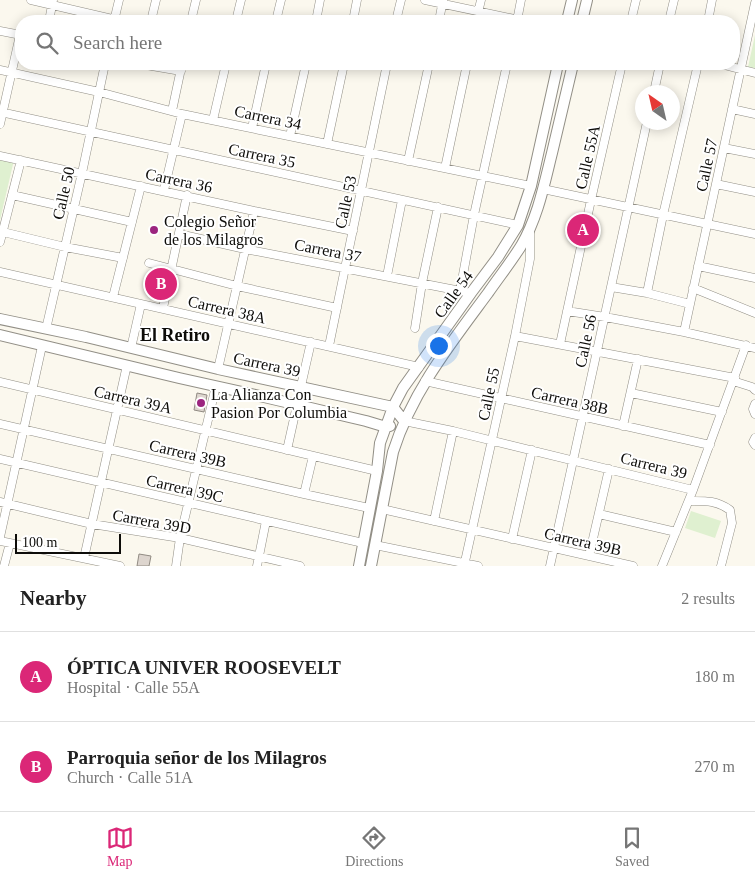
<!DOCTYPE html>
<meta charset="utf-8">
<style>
body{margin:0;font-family:Georgia,serif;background:#f2f2f2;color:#222}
.compass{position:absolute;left:635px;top:85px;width:45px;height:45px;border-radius:50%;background:#fff;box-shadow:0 2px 12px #0003;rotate:326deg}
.scale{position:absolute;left:15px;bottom:12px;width:106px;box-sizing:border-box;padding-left:5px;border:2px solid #0d0c09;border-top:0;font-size:14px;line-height:18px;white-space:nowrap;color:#0d0c09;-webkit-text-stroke:4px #fff;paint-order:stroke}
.you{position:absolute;left:438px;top:345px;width:18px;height:18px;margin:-12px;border:4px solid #fff;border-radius:50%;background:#1a73e8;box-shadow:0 0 0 8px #1a73e833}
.badge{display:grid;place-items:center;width:32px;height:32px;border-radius:50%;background:#db2777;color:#fff;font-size:16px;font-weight:700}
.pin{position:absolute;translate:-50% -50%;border:2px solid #fff;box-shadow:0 1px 5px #0006}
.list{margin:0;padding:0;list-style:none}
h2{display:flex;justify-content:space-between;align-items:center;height:65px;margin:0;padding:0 20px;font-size:21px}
h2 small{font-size:16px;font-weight:400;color:#767676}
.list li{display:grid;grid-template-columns:32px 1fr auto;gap:15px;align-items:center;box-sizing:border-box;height:90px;padding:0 20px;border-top:1px solid #e0e0e0}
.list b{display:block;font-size:19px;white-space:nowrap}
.list p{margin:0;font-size:16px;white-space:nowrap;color:#767676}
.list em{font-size:16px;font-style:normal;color:#767676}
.icon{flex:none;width:28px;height:28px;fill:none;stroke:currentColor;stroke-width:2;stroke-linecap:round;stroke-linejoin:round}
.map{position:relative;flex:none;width:755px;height:566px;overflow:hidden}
.search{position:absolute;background:#fff;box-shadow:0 2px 12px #0003;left:15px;right:15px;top:15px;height:55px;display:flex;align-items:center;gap:12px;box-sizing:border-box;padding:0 18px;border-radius:20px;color:#767676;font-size:19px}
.sheet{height:245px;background:#fff}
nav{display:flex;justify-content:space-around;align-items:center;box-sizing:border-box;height:70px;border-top:1px solid #e0e0e0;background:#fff;font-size:14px;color:#767676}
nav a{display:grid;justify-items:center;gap:2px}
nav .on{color:#db2777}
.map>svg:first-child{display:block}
.green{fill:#dff0d0}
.building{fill:#ddd5ce;stroke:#918b83}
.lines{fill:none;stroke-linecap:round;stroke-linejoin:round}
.minor-casing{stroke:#928f86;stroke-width:9}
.major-casing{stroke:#928f86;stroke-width:12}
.minor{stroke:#fff;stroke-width:8}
.major{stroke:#fff;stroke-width:10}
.poi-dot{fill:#9c257f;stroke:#fff;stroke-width:2}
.labels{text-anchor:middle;stroke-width:4;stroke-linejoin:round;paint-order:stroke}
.street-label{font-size:16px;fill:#0d0c09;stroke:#fff}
.poi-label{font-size:16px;fill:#0d0c09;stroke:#fff;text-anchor:start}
.neighbourhood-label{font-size:18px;font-weight:bold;fill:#0d0c09;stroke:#fff}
</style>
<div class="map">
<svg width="755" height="566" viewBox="0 0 755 566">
<rect width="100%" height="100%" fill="#fbf8ee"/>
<!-- green -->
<path class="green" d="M755 35V68L748 67Z
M0 158 14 160 0 220Z
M691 511 721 521 715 538 685 528Z"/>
<!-- building -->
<path class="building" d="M197 393 207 395 204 412 194 410Z
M139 554 151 556 149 566H137Z"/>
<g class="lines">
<!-- minor casing -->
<g class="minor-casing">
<path id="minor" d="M31 0 121 21
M425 0 524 21
M49 21 53 0
M114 21 119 0
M151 21 156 0
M191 21 196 0
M236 21 241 0
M276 21 281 0
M316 21 320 0
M353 21 357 0
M396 21 401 0
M439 21 443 0
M476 21 481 0
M517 21 521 0
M631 21 636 0
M669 21 674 0
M708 21 712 0
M0 31 21 35
M140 64 181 71
M720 64 755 73
M0 70 99 92 182 114 531 186
M654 92 660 64
M732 109 755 114
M172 111 182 64
M0 112 518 225
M213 120 226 64
M0 124 20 35
M252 128 266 64
M290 136 306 64
M327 144 344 64
M724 148 755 154
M0 156 254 211 353 231
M408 161 429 64
M445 168 467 64
M716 184 755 192
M543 189 755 234
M164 190 182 114
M12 195 132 222
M3 232 65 247 123 258
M179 234 245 249 471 293
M0 242 21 160
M149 263 237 286 337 308
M698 266 755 278
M0 272 419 367
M387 276 402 200
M611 287 647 293 690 304
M693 288 755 313
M460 291 474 215 507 64
M647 293 663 215 698 64
M113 297 141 186
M163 308 187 195
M567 311 605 317 684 332 755 348
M415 328 422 283 438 207
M46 329 82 173 105 64
M684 332 755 3
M515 336 735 378
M560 344 591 200 622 64
M329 346 387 64
M131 348 141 304
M218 369 254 211
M425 381 710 445
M733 381 752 387 755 390
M0 382 377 471
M301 386 311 342
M631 393 722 412
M755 404 753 409 755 414
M404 421 453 431 693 490
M0 424 304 494 369 508
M623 426 638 359
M755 438 753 442 755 445
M287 450 297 405
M0 459 363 543
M304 494 313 456
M689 501C705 501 716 500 730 510L732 523 721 566
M0 502 92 524 180 538 300 566
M382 509 633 566
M599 514 676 532
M434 521 453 431
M0 537 42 346
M512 539 532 450
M0 541 120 566
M375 545 478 566
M589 556 609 469
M84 558 127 365
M4 566 10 543
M176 566 180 538 216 386
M257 566 266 521
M464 566 515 336 530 259V229
M550 566 647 122
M662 566 693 490 746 345"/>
</g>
<!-- major casing -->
<g class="major-casing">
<path id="major" d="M567 21 572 0
M582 21 587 0
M0 319 86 337 218 369 393 407 404 421
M0 335 179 378 264 397 366 421 386 427 390 426
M359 566 377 471 380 443 393 407 403 388 471 293 498 257 518 225 531 186 558 64
M371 566 393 452C412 392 451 343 488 293 499 277 511 262 521 246 538 217 544 185 552 153 559 123 566 93 573 64"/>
</g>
<!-- minor -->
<use href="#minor" class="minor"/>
<!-- major -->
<use href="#major" class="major"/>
</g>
<!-- markers -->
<g class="poi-dot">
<circle cx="154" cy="230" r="5"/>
<circle cx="201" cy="403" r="5"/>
</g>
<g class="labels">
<!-- street labels -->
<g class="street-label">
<text transform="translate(268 117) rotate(12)" y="6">Carrera 34</text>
<text transform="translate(262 155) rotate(12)" y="6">Carrera 35</text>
<text transform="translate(587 157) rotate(-77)" y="6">Calle 55A</text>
<text transform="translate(706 165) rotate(-78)" y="6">Calle 57</text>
<text transform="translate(179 180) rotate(12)" y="6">Carrera 36</text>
<text transform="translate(63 193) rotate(-77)" y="6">Calle 50</text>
<text transform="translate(345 202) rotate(-78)" y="6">Calle 53</text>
<text transform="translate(328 250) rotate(11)" y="6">Carrera 37</text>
<text transform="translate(453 294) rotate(-54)" y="6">Calle 54</text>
<text transform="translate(227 309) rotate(13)" y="6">Carrera 38A</text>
<text transform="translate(585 341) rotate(-78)" y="6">Calle 56</text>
<text transform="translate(267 364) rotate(12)" y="6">Carrera 39</text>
<text transform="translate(488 394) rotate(-78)" y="6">Calle 55</text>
<text transform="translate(133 399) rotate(13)" y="6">Carrera 39A</text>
<text transform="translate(570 400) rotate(13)" y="6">Carrera 38B</text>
<text transform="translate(188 453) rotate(13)" y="6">Carrera 39B</text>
<text transform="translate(654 465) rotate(14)" y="6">Carrera 39</text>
<text transform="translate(185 488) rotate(13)" y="6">Carrera 39C</text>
<text transform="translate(152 521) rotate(10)" y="6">Carrera 39D</text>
<text transform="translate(583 541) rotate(13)" y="6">Carrera 39B</text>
</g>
<!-- poi labels -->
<g class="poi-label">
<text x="164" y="227">Colegio Señor<tspan x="164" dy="18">de los Milagros</tspan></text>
<text x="211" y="400">La Alianza Con<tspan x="211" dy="18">Pasion Por Columbia</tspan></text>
</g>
<!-- neighbourhood labels -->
<g class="neighbourhood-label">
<text x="175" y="341">El Retiro</text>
</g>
</g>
</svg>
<svg class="compass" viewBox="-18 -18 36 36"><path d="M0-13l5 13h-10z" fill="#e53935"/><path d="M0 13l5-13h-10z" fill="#767676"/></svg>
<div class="scale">100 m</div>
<div class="you"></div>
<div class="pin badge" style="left:583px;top:230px">A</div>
<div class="pin badge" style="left:161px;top:284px">B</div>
<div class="search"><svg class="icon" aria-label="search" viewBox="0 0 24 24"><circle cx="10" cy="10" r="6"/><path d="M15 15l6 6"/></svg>Search here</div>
</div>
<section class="sheet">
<h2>Nearby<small>2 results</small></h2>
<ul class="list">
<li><span class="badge">A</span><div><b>ÓPTICA UNIVER ROOSEVELT</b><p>Hospital · Calle 55A</p></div><em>180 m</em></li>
<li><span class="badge">B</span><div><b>Parroquia señor de los Milagros</b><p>Church · Calle 51A</p></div><em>270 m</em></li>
</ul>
</section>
<nav>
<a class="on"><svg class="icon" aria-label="map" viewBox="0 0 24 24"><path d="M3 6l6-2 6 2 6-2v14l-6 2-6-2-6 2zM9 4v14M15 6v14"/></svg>Map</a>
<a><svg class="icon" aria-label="directions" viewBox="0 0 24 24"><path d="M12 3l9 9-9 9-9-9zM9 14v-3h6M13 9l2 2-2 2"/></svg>Directions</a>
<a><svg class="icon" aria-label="saved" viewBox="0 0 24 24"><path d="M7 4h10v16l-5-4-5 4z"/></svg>Saved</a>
</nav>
